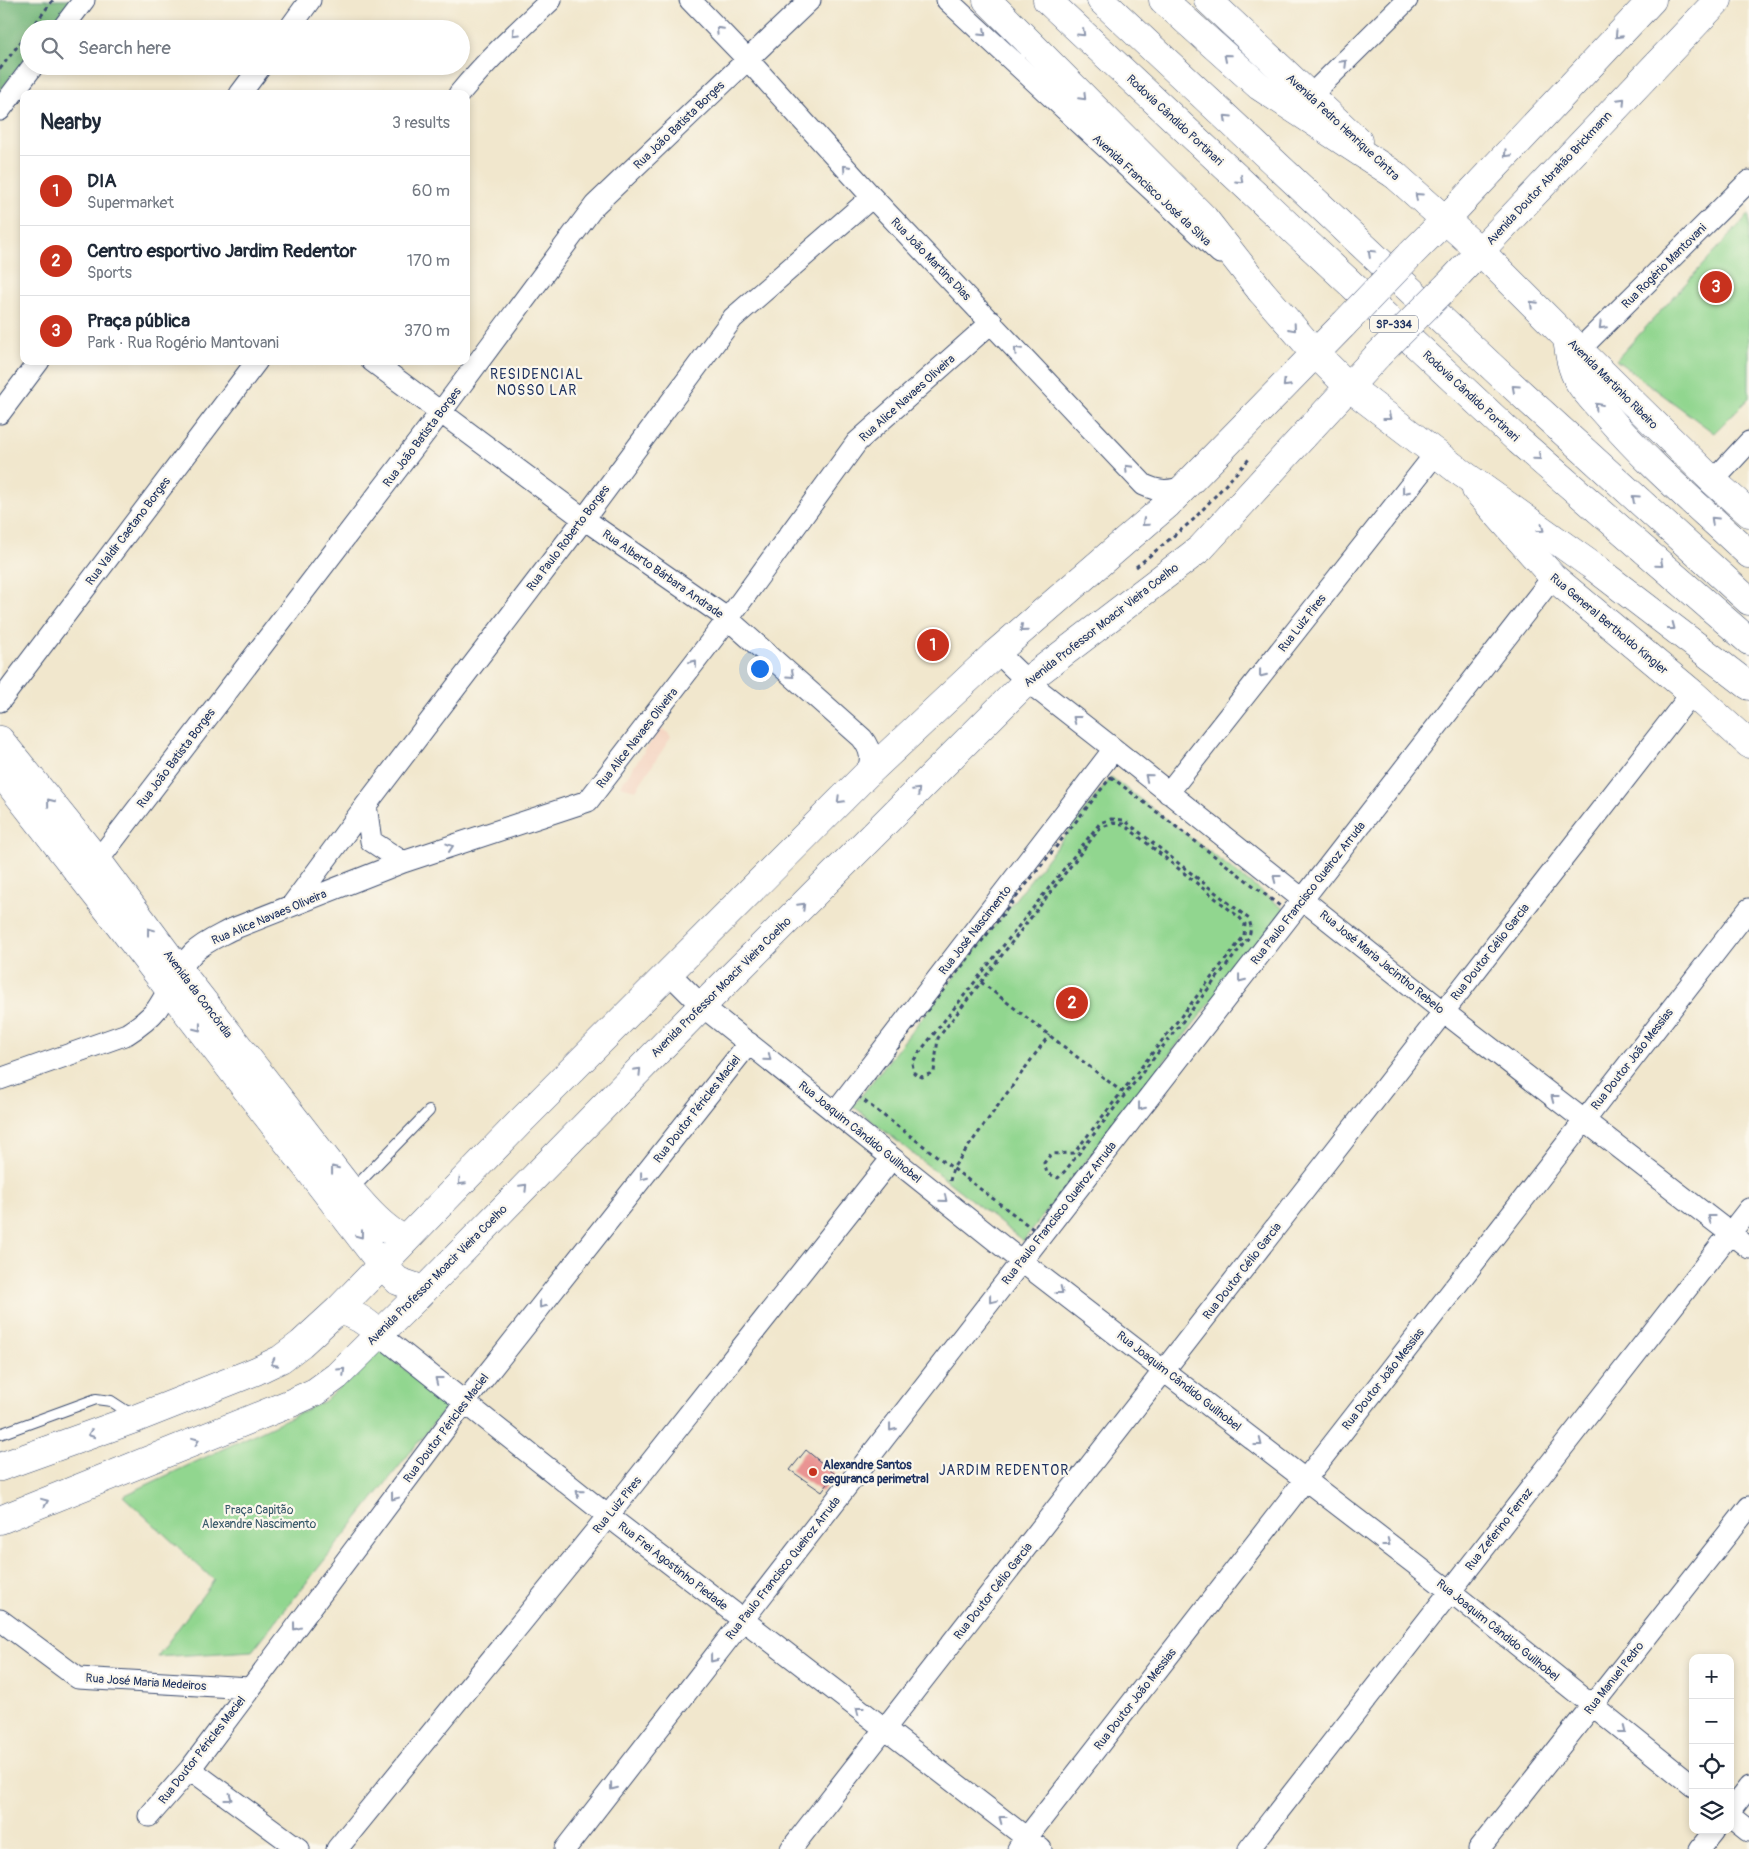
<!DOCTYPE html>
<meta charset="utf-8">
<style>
body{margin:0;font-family:Pangolin,sans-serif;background:#f6f6f7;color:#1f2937}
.controls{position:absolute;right:15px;bottom:15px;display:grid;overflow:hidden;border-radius:10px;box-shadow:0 2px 8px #0003}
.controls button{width:45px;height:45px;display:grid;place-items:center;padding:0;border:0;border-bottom:1px solid #e0e1e3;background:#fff;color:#1f2937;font:25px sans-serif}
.you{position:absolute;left:759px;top:668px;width:18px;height:18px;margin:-12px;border:4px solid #fff;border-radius:50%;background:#1a73e8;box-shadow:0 0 0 8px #1a73e833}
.badge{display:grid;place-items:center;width:32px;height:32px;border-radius:50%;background:#c8321e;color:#fff;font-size:16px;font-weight:700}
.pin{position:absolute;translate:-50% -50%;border:2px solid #fff;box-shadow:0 1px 5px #0006}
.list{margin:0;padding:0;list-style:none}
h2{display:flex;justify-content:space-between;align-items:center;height:65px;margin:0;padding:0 20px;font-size:21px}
h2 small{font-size:16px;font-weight:400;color:#747a83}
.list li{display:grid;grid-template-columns:32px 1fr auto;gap:15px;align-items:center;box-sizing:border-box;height:70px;padding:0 20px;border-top:1px solid #e0e1e3}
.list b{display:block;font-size:19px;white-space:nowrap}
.list p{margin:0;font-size:16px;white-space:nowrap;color:#747a83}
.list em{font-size:16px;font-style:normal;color:#747a83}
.icon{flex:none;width:28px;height:28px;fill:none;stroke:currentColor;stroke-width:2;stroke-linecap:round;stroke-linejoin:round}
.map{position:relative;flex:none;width:1749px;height:1849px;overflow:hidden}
.search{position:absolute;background:#fff;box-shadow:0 2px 8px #0003;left:20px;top:20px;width:450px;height:55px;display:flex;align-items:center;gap:12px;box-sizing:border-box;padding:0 18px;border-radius:28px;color:#747a83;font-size:19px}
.panel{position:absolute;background:#fff;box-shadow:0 2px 8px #0003;left:20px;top:90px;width:450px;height:275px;border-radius:10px}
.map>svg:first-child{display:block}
.built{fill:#f4d3c0}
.green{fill:#91d68f;stroke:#568276}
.forest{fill:#74b77a;stroke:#48736c}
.building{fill:#e99493}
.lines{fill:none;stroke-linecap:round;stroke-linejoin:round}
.lane-casing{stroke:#3b4b6f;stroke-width:12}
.street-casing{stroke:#3b4b6f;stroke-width:23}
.secondary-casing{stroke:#3b4b6f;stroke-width:29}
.primary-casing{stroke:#3b4b6f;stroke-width:29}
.highway-casing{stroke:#3b4b6f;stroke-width:29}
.path{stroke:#3b4b6f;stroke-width:3;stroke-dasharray:4 4;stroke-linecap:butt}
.lane{stroke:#fff;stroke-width:10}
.street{stroke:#fff;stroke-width:21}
.secondary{stroke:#fff;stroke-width:28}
.primary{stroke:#fff;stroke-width:28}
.highway{stroke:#fff;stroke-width:28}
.primary-bridge-casing{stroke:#3b4b6f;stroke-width:29;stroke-linecap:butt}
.primary-bridge{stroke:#fff;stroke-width:28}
.oneway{stroke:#8d97ae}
.poi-dot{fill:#c8321e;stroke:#fbf7ec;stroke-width:2}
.labels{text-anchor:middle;stroke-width:4.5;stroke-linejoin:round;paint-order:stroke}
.shield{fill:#fbf7ec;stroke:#5e6b89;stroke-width:1}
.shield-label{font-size:11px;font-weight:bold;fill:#1b2f5e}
.street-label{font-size:12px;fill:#1b2f5e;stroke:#fbf7ec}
.poi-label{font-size:12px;font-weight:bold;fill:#1b2f5e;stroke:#fbf7ec;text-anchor:start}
.park-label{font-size:12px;fill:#38596a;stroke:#fbf7ec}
.neighbourhood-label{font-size:14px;letter-spacing:1px;fill:#1b2f5e;stroke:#fbf7ec}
</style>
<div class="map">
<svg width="1749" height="1849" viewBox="0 0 1749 1849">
<rect width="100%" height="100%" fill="#fbf7ec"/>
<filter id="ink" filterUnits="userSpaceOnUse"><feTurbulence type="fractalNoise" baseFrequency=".02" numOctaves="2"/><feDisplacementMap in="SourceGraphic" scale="10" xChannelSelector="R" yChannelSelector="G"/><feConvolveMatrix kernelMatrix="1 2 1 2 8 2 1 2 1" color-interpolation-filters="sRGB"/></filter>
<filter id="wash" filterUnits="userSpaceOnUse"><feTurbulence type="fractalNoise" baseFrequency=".0096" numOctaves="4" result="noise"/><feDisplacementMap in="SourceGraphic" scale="20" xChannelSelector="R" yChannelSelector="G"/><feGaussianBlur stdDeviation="1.12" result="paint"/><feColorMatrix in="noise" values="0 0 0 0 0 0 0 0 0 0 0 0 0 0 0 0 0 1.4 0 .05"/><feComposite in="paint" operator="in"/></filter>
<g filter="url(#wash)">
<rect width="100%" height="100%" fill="#f1e7cd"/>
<!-- built -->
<path class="built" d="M660 729 667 732 671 737 636 790 620 786Z"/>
<!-- green -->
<path class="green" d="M1749 214V398L1714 433 1616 360Z
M1111 777 1284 909 1023 1241 853 1106Z
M380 1349 448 1405 252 1651 157 1657 214 1580 123 1496 325 1401Z"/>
<!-- forest -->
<path class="forest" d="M0 0H71L49 29H29V54L0 91Z"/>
<g id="blocks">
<!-- building -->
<path class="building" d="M806 1450 835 1474 822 1492 790 1470Z"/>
</g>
</g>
<g filter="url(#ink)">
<use href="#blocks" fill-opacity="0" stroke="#3b4b6f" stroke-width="1"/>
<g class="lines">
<!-- lane casing -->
<g class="lane-casing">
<path id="lane" d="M352 1190 429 1111
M0 1434 96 1399 111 1401 134 1416"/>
</g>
<!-- street casing -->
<g class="street-casing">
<path id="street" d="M690 0 748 60 872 197 1144 485C1159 492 1170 492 1185 486
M947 0 1220 253
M62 29 84 0
M289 29 310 0
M240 94 261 66
M459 94C487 60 519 30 551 0
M1309 97 1407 0
M0 110 33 66
M1578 351 1749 181
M372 361 584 519 728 619 862 738C872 751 873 761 865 776
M0 413 39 361
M1713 481 1749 442
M997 652 1027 681 1114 749 1444 1012 1749 1248
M0 701 257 361
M1168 793 1436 453
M366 805 371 841 403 862
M89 872 441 412 595 205 810 0
M292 905 366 805 584 519 733 318 872 197
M668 972 702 1006 1021 1261 1450 1591 1693 1786
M0 1079 127 1034C138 1027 149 1019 157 1009 170 990 177 969 193 953 203 943 217 937 230 930L403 862 588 801 728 619 857 442 992 322
M835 1112 1114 749
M379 1334 608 1516 1041 1849
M0 1620 78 1678 250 1688
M190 1769 299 1849
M1730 1811 1749 1787
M149 1816 190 1769 465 1402 749 1043
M1730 1816 1749 1831
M337 1849 608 1516 892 1158
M565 1849 1553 577
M791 1849 1692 693
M1018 1849 1749 909
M1249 1849 1749 1209
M1479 1849 1749 1507
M1700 1849 1715 1830"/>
</g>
<!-- secondary casing -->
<g class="secondary-casing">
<path id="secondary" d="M1208 0 1358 141
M1445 220 1652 0
M1480 251 1718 0
M1567 338 1713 481 1749 513
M1476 490 1553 577 1692 693 1749 744
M0 740 98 861 179 970 351 1191C367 1210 383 1228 405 1240
M0 772 122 928 382 1265"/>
</g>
<!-- primary casing -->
<g class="primary-casing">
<path id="primary" d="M1395 175 1480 251 1567 338
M1410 255 1445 220
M1448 285 1480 251
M1261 291 1316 354 1349 387 1459 471
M382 1265 398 1281 424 1290
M338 1310C355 1314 367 1321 379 1334
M0 1467 137 1418 256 1371 281 1359 301 1344 338 1310 520 1122 865 776 997 652 1167 505 1344 324
M0 1520 291 1403 315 1392 337 1376 424 1290 702 1006 1027 681 1201 548 1378 355"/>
</g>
<!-- highway casing -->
<g class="highway-casing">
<path id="highway" d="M987 0 1204 218 1261 291
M1047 0 1519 441 1749 641
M1101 0 1502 376 1749 601
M1163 0 1259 86 1395 175
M1567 338C1569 354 1571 369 1579 382 1587 395 1599 406 1609 418 1651 467 1702 509 1749 554
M1459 471 1591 565 1749 686"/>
</g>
<!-- path -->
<path class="path" d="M31 29 53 0
M0 69 29 31
M1136 567 1193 520 1251 457
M1111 777 1284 909 1033 1229 859 1097Z
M1111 819 1124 820 1249 919 1251 927 1249 937 1065 1171 1058 1178 1047 1173 1044 1163 1051 1154 1074 1153 1244 936 1245 924 1240 918 1123 824 1113 823 1100 828 938 1038 934 1072 922 1077 914 1073 912 1063 918 1054 1100 823Z
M981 982 1122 1092
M950 1181 953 1168 1049 1035"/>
<!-- lane -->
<use href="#lane" class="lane"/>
<!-- street -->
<use href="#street" class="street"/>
<!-- secondary -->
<use href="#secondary" class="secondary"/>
<!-- primary -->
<use href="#primary" class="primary"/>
<!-- highway -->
<use href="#highway" class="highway"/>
<!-- primary-bridge casing -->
<g class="primary-bridge-casing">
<path id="primary-bridge" d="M1344 324 1410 255
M1378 355 1448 285"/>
</g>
<!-- primary-bridge -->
<use href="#primary-bridge" class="primary-bridge"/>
</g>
<!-- one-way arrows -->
<defs><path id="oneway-chevron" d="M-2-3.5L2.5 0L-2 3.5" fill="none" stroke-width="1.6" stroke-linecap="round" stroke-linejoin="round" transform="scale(1.25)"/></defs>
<g class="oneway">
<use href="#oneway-chevron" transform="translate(719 30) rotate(-134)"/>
<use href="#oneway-chevron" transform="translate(515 33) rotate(137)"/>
<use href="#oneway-chevron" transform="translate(983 33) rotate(43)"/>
<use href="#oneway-chevron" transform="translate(1082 33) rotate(43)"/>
<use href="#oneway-chevron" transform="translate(1618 35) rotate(133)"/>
<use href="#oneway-chevron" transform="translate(1227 57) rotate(-139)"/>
<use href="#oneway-chevron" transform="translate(1344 63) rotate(-45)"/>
<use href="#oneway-chevron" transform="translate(1083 97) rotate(45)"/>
<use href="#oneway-chevron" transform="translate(1622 101) rotate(-47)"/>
<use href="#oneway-chevron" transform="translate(1227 118) rotate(-137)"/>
<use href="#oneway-chevron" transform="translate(1507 154) rotate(133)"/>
<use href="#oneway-chevron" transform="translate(846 168) rotate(-132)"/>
<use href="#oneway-chevron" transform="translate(1240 180) rotate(43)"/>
<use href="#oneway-chevron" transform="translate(1418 196) rotate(-138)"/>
<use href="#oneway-chevron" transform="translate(1371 253) rotate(-137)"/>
<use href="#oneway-chevron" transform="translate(1533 304) rotate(-135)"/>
<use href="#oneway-chevron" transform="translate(1602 326) rotate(135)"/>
<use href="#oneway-chevron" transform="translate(1293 328) rotate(49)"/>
<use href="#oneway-chevron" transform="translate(1017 350) rotate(-133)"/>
<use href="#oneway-chevron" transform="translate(1286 384) rotate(135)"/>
<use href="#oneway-chevron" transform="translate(1515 388) rotate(-138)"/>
<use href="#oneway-chevron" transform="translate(1598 406) rotate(-131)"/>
<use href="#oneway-chevron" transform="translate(1388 417) rotate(37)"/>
<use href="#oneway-chevron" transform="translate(1538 457) rotate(41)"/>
<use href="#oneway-chevron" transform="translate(1128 468) rotate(-133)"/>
<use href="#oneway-chevron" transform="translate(1405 491) rotate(128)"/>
<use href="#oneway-chevron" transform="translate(1635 498) rotate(-138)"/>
<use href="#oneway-chevron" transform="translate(1714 520) rotate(-136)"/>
<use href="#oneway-chevron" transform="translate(1145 523) rotate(139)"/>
<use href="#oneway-chevron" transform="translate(1541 529) rotate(36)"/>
<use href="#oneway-chevron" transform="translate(1660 564) rotate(41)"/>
<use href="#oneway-chevron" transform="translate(1672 627) rotate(37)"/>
<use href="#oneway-chevron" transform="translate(1023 629) rotate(139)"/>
<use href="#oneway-chevron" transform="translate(694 663) rotate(-52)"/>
<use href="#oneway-chevron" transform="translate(1262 674) rotate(128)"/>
<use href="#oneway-chevron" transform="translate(791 675) rotate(42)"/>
<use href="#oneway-chevron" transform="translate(1076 719) rotate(-142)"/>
<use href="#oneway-chevron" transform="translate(1148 777) rotate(-141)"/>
<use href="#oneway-chevron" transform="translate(917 791) rotate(-45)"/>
<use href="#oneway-chevron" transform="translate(840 800) rotate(135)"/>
<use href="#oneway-chevron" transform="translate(50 802) rotate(-129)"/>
<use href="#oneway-chevron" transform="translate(450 847) rotate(-18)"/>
<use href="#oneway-chevron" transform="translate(1276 878) rotate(-142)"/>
<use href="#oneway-chevron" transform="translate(802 906) rotate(-45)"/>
<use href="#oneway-chevron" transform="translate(150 931) rotate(-127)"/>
<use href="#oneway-chevron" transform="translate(1241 979) rotate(128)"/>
<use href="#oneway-chevron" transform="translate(198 1028) rotate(52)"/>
<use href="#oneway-chevron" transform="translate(768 1058) rotate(39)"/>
<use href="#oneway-chevron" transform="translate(638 1071) rotate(-46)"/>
<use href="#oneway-chevron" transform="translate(1554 1098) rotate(-142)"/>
<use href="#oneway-chevron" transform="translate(1141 1107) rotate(128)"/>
<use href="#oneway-chevron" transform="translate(334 1169) rotate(-128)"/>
<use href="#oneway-chevron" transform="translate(643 1177) rotate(128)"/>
<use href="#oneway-chevron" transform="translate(461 1182) rotate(134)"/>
<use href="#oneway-chevron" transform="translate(524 1187) rotate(-46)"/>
<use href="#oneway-chevron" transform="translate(944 1199) rotate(39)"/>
<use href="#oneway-chevron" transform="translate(1711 1218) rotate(-142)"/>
<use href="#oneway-chevron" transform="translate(360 1235) rotate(53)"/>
<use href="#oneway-chevron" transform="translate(1060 1291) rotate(37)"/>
<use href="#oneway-chevron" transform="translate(992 1300) rotate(128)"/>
<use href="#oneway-chevron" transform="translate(542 1305) rotate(128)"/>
<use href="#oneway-chevron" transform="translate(274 1363) rotate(154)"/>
<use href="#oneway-chevron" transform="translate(342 1371) rotate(-44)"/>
<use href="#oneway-chevron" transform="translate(438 1380) rotate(-142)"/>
<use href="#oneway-chevron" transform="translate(892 1428) rotate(128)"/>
<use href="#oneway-chevron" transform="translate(91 1434) rotate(160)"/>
<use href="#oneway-chevron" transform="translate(196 1441) rotate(-22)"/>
<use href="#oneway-chevron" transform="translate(1259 1443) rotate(38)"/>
<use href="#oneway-chevron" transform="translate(579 1493) rotate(-141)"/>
<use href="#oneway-chevron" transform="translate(394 1497) rotate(127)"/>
<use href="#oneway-chevron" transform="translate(45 1502) rotate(-22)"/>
<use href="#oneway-chevron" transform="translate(1387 1543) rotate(38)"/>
<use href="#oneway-chevron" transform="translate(296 1627) rotate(127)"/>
<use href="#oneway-chevron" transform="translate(713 1659) rotate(128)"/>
<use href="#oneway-chevron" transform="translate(859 1710) rotate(-142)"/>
<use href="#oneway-chevron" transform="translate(1623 1731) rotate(38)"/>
<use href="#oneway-chevron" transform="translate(613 1787) rotate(128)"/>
<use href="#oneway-chevron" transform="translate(229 1798) rotate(36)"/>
<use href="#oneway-chevron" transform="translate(1002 1819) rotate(-143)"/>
</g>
</g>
<!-- markers -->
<circle class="poi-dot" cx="813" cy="1472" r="5"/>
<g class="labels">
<!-- shield labels -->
<rect class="shield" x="1370" y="315.5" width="48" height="17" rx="4"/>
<g class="shield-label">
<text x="1394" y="328">SP-334</text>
</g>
<!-- street labels -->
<g class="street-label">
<text transform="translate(1175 120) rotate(43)" y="4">Rodovia Cândido Portinari</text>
<text transform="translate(679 125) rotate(-44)" y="4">Rua João Batista Borges</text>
<text transform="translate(1343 127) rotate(43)" y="4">Avenida Pedro Henrique Cintra</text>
<text transform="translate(1549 178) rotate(-47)" y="4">Avenida Doutor Abrahão Brickmann</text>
<text transform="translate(1152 190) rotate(43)" y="4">Avenida Francisco José da Silva</text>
<text transform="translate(931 259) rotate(46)" y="4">Rua João Martins Dias</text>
<text transform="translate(1664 266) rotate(-45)" y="4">Rua Rogério Mantovani</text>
<text transform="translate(1613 384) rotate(45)" y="4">Avenida Martinho Ribeiro</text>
<text transform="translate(1471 396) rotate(43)" y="4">Rodovia Cândido Portinari</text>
<text transform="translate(907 398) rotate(-42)" y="4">Rua Alice Navaes Oliveira</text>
<text transform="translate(422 437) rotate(-53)" y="4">Rua João Batista Borges</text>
<text transform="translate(128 531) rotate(-53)" y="4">Rua Valdir Caetano Borges</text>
<text transform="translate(568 538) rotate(-53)" y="4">Rua Paulo Roberto Borges</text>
<text transform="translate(663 574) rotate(35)" y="4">Rua Alberto Bárbara Andrade</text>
<text transform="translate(1302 623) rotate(-52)" y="4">Rua Luiz Pires</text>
<text transform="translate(1609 624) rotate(40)" y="4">Rua General Bertholdo Kingler</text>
<text transform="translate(1101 625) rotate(-38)" y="4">Avenida Professor Moacir Vieira Coelho</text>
<text transform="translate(637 738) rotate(-52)" y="4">Rua Alice Navaes Oliveira</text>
<text transform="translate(176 758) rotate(-53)" y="4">Rua João Batista Borges</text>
<text transform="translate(1308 893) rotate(-52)" y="4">Rua Paulo Francisco Queiroz Arruda</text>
<text transform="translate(269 917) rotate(-23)" y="4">Rua Alice Navaes Oliveira</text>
<text transform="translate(975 930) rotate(-52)" y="4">Rua José Nascimento</text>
<text transform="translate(1490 952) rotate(-52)" y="4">Rua Doutor Célio Garcia</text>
<text transform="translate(1382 962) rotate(39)" y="4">Rua José Maria Jacintho Rebelo</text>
<text transform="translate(721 987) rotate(-45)" y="4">Avenida Professor Moacir Vieira Coelho</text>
<text transform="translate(198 994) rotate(53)" y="4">Avenida da Concórdia</text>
<text transform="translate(1632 1059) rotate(-52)" y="4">Rua Doutor João Messias</text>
<text transform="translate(697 1109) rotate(-52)" y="4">Rua Doutor Péricles Maciel</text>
<text transform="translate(860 1132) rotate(39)" y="4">Rua Joaquim Cândido Guilhobel</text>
<text transform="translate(1059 1213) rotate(-52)" y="4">Rua Paulo Francisco Queiroz Arruda</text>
<text transform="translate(1242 1271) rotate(-52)" y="4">Rua Doutor Célio Garcia</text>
<text transform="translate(437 1275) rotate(-45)" y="4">Avenida Professor Moacir Vieira Coelho</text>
<text transform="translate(1383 1379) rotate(-52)" y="4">Rua Doutor João Messias</text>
<text transform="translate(1179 1381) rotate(38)" y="4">Rua Joaquim Cândido Guilhobel</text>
<text transform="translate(446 1428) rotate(-53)" y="4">Rua Doutor Péricles Maciel</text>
<text transform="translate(617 1505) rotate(-51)" y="4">Rua Luiz Pires</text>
<text transform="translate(1499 1529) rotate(-52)" y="4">Rua Zeferino Ferraz</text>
<text transform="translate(673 1566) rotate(38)" y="4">Rua Frei Agostinho Piedade</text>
<text transform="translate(783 1568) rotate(-52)" y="4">Rua Paulo Francisco Queiroz Arruda</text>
<text transform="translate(993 1591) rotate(-52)" y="4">Rua Doutor Célio Garcia</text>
<text transform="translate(1498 1630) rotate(39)" y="4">Rua Joaquim Cândido Guilhobel</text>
<text transform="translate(1614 1678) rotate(-52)" y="4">Rua Manuel Pedro</text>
<text transform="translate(146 1682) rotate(4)" y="4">Rua José Maria Medeiros</text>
<text transform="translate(1135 1699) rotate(-52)" y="4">Rua Doutor João Messias</text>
<text transform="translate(202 1750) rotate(-52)" y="4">Rua Doutor Péricles Maciel</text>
</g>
<!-- poi labels -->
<g class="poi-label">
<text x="823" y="1469">Alexandre Santos<tspan x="823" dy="14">seguranca perimetral</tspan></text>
</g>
<!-- park labels -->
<g class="park-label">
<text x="259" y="1514">Praça Capitão<tspan x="259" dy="14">Alexandre Nascimento</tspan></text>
</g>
<!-- neighbourhood labels -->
<g class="neighbourhood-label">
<text x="537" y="379">RESIDENCIAL<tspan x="537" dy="16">NOSSO LAR</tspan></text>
<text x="1004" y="1475">JARDIM REDENTOR</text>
</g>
</g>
</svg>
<div class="controls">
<button>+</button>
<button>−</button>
<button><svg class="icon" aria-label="locate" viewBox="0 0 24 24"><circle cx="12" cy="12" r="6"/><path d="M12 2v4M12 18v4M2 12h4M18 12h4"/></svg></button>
<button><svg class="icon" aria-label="layers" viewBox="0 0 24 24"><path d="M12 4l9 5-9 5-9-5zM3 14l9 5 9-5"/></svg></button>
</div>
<div class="you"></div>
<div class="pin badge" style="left:933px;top:645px">1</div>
<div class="pin badge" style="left:1072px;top:1003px">2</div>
<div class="pin badge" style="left:1716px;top:287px">3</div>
<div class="search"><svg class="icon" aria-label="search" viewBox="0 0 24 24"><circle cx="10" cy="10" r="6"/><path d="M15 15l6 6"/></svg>Search here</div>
<section class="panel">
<h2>Nearby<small>3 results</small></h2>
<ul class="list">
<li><span class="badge">1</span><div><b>DIA</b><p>Supermarket</p></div><em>60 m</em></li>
<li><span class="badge">2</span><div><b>Centro esportivo Jardim Redentor</b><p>Sports</p></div><em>170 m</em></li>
<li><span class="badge">3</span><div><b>Praça pública</b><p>Park · Rua Rogério Mantovani</p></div><em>370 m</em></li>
</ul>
</section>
</div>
